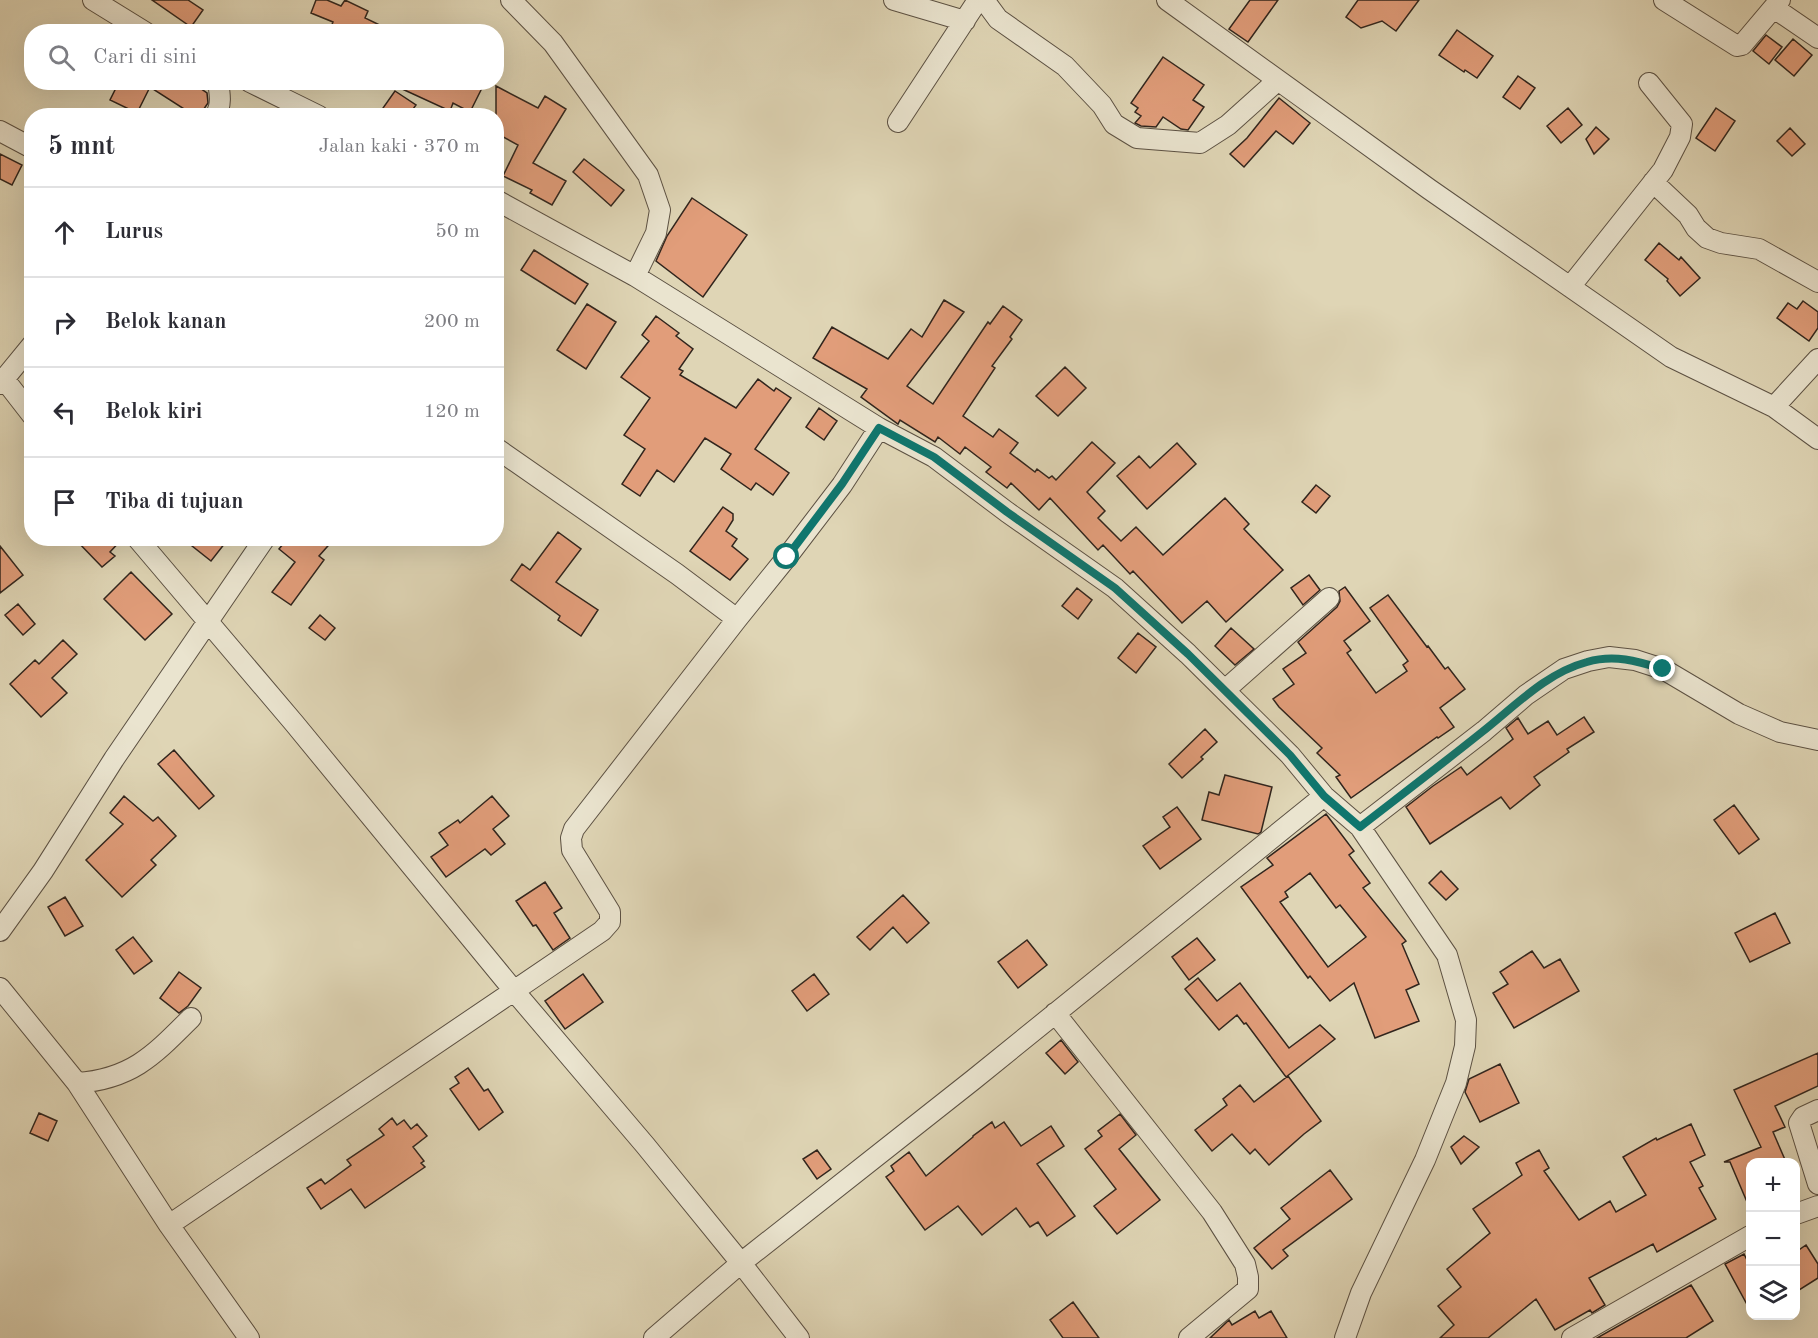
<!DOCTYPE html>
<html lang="id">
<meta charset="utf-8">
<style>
body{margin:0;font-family:"Old Standard TT",serif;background:#f7f7f7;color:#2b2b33}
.controls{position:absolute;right:18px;bottom:18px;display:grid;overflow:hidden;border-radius:12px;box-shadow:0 6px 24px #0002}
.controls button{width:54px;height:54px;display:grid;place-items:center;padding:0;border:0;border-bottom:2px solid #e1e1e2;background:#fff;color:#2b2b33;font:30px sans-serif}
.stop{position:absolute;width:18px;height:18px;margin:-14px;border:4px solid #0f766e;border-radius:50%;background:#fff}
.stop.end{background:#0f766e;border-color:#fff;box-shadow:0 2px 6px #0008}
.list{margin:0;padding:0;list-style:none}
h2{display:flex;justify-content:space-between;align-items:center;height:78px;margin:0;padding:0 24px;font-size:26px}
h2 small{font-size:20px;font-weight:400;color:#7c7c81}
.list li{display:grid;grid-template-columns:39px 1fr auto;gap:18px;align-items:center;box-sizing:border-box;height:90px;padding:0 24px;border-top:2px solid #e1e1e2}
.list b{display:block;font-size:22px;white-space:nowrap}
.list em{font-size:20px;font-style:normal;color:#7c7c81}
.icon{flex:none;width:33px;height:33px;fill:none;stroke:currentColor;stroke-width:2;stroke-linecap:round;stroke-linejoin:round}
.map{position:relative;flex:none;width:1818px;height:1338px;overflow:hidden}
.search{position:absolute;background:#fff;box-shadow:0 6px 24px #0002;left:24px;top:24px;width:480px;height:66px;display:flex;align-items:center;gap:15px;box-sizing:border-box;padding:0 21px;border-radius:24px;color:#7c7c81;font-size:22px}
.panel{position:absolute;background:#fff;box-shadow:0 6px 24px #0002;left:24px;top:108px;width:480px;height:438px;border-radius:24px}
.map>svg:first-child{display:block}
.building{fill:#e19d7a;stroke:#31251d;stroke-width:1.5;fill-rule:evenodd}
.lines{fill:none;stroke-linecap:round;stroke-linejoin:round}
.minor-casing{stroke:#5c5143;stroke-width:22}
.minor{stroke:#eae4cf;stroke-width:20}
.route{stroke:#0f766e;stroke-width:8}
</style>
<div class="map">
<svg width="1818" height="1338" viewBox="0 0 1818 1338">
<rect width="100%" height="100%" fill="#dfd5b5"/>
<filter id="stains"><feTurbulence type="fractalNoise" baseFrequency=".00333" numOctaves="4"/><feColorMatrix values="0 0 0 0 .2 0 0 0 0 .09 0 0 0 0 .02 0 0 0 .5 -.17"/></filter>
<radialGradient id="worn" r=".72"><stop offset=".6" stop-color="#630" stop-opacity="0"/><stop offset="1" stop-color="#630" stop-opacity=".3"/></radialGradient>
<!-- building -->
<path class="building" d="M152 0H188L203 10 191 27Z
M316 0H327L341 6 345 0 368 11 365 18 394 32H329L333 22 311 13Z
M1250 0H1278L1248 42 1229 29Z
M1358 0H1419L1396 31 1382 21 1361 28 1346 17Z
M1457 30 1493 56 1477 78 1465 70 1464 72 1439 55Z
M1766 35 1782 47 1769 64 1753 51Z
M1793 39 1812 55 1794 76 1775 60Z
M1163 57 1204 85 1193 100 1204 107 1188 130 1181 129 1163 117 1156 127 1141 126 1135 123 1141 116 1135 112 1138 108 1131 103Z
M1518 76 1535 88 1520 109 1503 97Z
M119 82H191L207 93 208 103 199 116H195L150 87 137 113 110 100Z
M387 82H485L470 112 453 103 450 111Z
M496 86 538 108 545 96 566 109 533 163 566 181 552 205 530 193 532 190 503 176 518 145 496 133Z
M395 91 416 105 408 116H394L383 108Z
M1279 98 1310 123 1293 144 1276 131 1244 167 1230 154 1247 138Z
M1568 108 1582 125 1561 143 1547 126Z
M1716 108 1735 121 1715 151 1696 138Z
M1596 127 1609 139 1594 154 1586 139Z
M1790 128 1805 144 1792 156 1777 141Z
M0 154 22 165 12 185 0 179Z
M584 159 624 190 611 206 573 172Z
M692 198 747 235 703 297 656 261 667 236Z
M1659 243 1679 260 1681 257 1700 278 1680 296 1667 281 1668 279 1645 260Z
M534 250 588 284 575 304 521 270Z
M944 300 964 312 907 386 933 404 988 322 990 324 1003 306 1022 320 1010 337 1012 339 992 366 995 368 963 416 993 437 999 429 1018 443 1010 453 1035 472 1037 469 1049 478 1052 476 1056 480 1092 442 1115 463 1087 492 1105 511 1098 518 1121 541 1136 527 1163 555 1225 498 1249 524 1244 529 1283 570 1226 622 1207 601 1182 623 1133 571 1130 574 1103 545 1098 550 1050 498 1039 510 1011 483 1007 488 986 472 991 467 965 447 960 454 938 437 935 442 900 420 898 424 861 397 867 389 813 358 832 327 888 359 911 329 922 337Z
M1803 301 1818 312V328L1809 341 1777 318 1788 303 1797 309Z
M587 304 616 322 586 369 557 350Z
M656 316 679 333 676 336 693 349 679 369 683 371 680 375 736 408 758 379 774 391 776 388 791 398 755 449 789 473 773 495 756 483 751 490 721 469 731 454 705 438 674 482 657 470 640 496 622 484 645 449 624 435 650 398 621 377 649 341 642 335Z
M1065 367 1086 388 1058 416 1036 396Z
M819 408 837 421 824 440 806 427Z
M1177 443 1196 464 1147 509 1117 476 1139 456 1150 468Z
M1316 485 1330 496 1316 513 1302 502Z
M723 507 733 514V520L726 531 737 539 732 546 748 559 730 580 690 551Z
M558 532 581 549 556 582 598 610 581 636 558 620 560 616 511 580 522 564 530 570Z
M74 538H123L110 552 115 556 102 567Z
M182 538H229L211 561Z
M288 538H335L319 556 324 560 291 605 272 592 295 562 279 549Z
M0 546 23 575 0 593Z
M131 572 172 614 145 640 104 599Z
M1309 575 1320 590 1303 605 1291 588Z
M1345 587 1370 621 1344 641 1351 650 1347 653 1376 693 1407 671 1403 665 1408 661 1370 608 1388 595 1427 647 1428 646 1445 669 1448 667 1465 689 1440 708 1454 727 1438 738 1437 737 1351 798 1336 777 1340 775 1317 753 1322 748 1279 707 1273 699 1294 684 1283 669 1306 653 1298 642 1337 607 1340 601 1339 591Z
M1077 588 1092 600 1078 619 1062 606Z
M18 604 35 624 23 635 5 615Z
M320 615 335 628 325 640 309 628Z
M1231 628 1254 649 1235 665 1215 646Z
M1138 633 1156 647 1136 673 1118 658Z
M63 640 77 654 52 678 67 693 41 717 10 684 35 660 39 664Z
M1584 717 1594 732 1567 749 1569 752 1534 777 1540 785 1510 809 1501 797 1430 844 1406 807 1433 786 1461 767 1467 775 1513 739 1506 728 1518 718 1528 734 1548 721 1557 735Z
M1205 729 1217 742 1201 757 1203 759 1182 778 1169 764Z
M174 750 214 796 199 809 158 764Z
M1225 775 1272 787 1261 832 1258 834 1202 820 1209 792 1219 795Z
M124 796 153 821 158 817 176 836 151 860 156 865 122 897 86 860 123 824 110 813Z
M492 796 509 816 493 829 505 844 491 855 485 849 446 877 431 857 448 845 439 833 458 820 460 823Z
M1734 805 1759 839 1739 854 1714 820Z
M1177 807 1201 839 1160 869 1143 846 1170 827 1163 817Z
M1326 814 1354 851 1349 855 1370 883 1363 888 1406 941 1402 944 1419 984 1406 990 1419 1021 1375 1038 1354 983 1330 1001 1310 976 1308 978 1241 887 1273 865 1267 858ZM1310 873 1336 908 1340 905 1366 937 1328 967 1280 902 1288 897 1285 892Z
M1441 871 1458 889 1446 900 1429 883Z
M545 882 562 908 554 913 570 938 553 950 536 925 533 926 516 901Z
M903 895 929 923 907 943 893 927 870 950 857 937Z
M65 897 83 926 65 936 48 907Z
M1775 913 1790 943 1750 962 1735 933Z
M133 937 152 961 134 974 116 950Z
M1197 938 1215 960 1189 980 1172 957Z
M1027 940 1047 965 1018 988 998 962Z
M1532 951 1544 968 1560 959 1579 991 1514 1028 1493 993 1508 984 1500 972Z
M179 972 201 988 188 1006 179 1013 160 998Z
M583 974 603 1002 565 1029 545 1001Z
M814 974 829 994 807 1011 792 991Z
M1198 978 1217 1001 1240 983 1289 1048 1320 1025 1335 1039 1286 1077 1246 1023 1244 1024 1237 1015 1219 1030 1185 989Z
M1061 1040 1078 1062 1065 1074 1046 1053Z
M1818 1053V1086L1775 1106 1785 1127 1773 1132 1786 1162H1750V1209L1730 1162H1724L1761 1147 1734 1090Z
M1500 1064 1519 1103 1480 1122 1465 1092 1469 1079Z
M468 1068 484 1091 488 1089 503 1112 479 1130 450 1089 459 1083 455 1077Z
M1288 1076 1321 1121 1304 1134 1269 1165 1255 1149 1250 1154 1232 1134 1212 1151 1195 1130 1227 1105 1223 1099 1240 1085 1254 1102Z
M39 1113 57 1121 48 1141 30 1133Z
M1120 1114 1136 1135 1119 1149 1160 1200 1117 1234 1094 1206 1116 1189 1085 1149 1102 1136 1098 1131Z
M392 1118 397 1125 404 1120 411 1129 417 1124 427 1136 413 1147 424 1161 421 1163 425 1167 365 1208 351 1189 321 1209 307 1188 321 1179 325 1184 351 1165 347 1160 384 1135 379 1129Z
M992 1122 995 1128 1004 1122 1021 1146 1051 1126 1064 1146 1037 1164 1075 1216 1047 1236 1038 1222 1030 1227 1016 1208 982 1235 958 1206 925 1230 886 1177 894 1171 891 1166 909 1152 926 1176 973 1137V1136Z
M1691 1124 1705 1155 1690 1162 1703 1186 1699 1188 1716 1219 1657 1252 1653 1244 1589 1278 1605 1305 1592 1313 1590 1310 1555 1330 1536 1299 1488 1338H1440L1454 1325 1438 1306 1461 1287 1447 1269 1490 1233 1473 1209 1522 1175 1516 1163 1539 1150 1549 1168 1544 1171 1579 1220 1610 1201 1616 1212 1646 1195 1623 1157 1656 1138 1657 1140Z
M1464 1136 1479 1147 1461 1164 1451 1147Z
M817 1150 831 1169 817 1179 803 1159Z
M1330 1170 1352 1199 1283 1250 1288 1256 1272 1269 1254 1248 1290 1219 1281 1208Z
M1806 1245 1818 1264V1278L1796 1292V1252Z
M1744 1254 1750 1266V1310L1725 1264Z
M1691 1285 1713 1321 1686 1338H1597Z
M1073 1302 1099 1338H1063L1050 1320Z
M1255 1311 1259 1318 1271 1311 1287 1338H1210L1229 1320 1232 1325Z"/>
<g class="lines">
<!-- minor casing -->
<g class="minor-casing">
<path id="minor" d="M93 0 145 32
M511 0 553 43 648 175 660 210 656 233 635 276
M894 0 965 21
M984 0 998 19 1065 66 1102 105 1114 124 1137 138 1200 143 1228 125 1277 81
M1167 0 1429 189 1671 357 1774 407 1818 439
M1664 0 1737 46 1742 45 1780 0
M1774 8 1818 38
M250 82 319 116
M215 116C222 106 220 94 218 82
M898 122 978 0
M0 131 32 148
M1653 182 1688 215 1696 228 1707 238 1721 243 1759 249 1818 282
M496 200 635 276 879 428 934 457 1007 512 1115 588 1188 654 1290 755 1324 796 1360 827 1447 955 1466 1020 1465 1046 1456 1083 1425 1160 1361 1293 1345 1338
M1570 287 1663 170 1680 137 1682 124 1649 83
M4 379 32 415
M0 384 32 345
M1774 407 1818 359
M496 448 677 574 737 619
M137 538 294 723 515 992 645 1145 741 1263 799 1338
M1225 690 1329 598
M1360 827 1484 731 1526 695 1564 669 1588 661 1609 657 1635 660 1663 669 1739 714 1780 732 1818 740
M0 931 43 871 114 759 265 538
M0 988 77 1083 169 1225 249 1338
M1055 1013 1212 1212 1245 1264 1248 1277V1289L1189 1338
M77 1083C132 1079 154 1055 191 1018
M1818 1110 1803 1117 1799 1123 1818 1184
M1796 1214 1818 1206
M169 1225 602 931 610 922V912L572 850 571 838 574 829 737 619 787 557 842 485 879 428
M654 1338 741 1263 973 1080 1324 796
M1572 1338 1750 1236"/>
</g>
<!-- minor -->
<use href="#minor" class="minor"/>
</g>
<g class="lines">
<!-- route -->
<path class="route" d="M787 557 842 484 879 428 934 457 1007 512 1115 588 1188 654 1290 755 1324 796 1360 827C1400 796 1442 764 1482 732 1515 706 1546 673 1587 662 1614 654 1637 661 1663 669"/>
</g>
<rect width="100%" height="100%" filter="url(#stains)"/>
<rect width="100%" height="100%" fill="url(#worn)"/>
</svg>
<div class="controls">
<button>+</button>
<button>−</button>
<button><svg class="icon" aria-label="layers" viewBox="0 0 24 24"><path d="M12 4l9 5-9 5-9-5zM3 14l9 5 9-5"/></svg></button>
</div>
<div class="stop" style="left:787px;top:557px"></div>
<div class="stop end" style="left:1663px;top:669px"></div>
<div class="search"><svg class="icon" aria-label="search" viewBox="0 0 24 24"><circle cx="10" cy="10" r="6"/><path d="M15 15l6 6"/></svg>Cari di sini</div>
<section class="panel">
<h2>5 mnt<small>Jalan kaki · 370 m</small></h2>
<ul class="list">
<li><svg class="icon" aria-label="ahead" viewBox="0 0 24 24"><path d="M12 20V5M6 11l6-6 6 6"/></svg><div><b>Lurus</b></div><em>50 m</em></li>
<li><svg class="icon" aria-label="right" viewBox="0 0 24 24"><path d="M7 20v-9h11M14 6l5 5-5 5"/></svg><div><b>Belok kanan</b></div><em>200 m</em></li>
<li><svg class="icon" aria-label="left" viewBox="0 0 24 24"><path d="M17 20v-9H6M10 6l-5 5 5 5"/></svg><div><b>Belok kiri</b></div><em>120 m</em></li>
<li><svg class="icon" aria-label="arrive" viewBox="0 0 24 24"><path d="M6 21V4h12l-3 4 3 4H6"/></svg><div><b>Tiba di tujuan</b></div></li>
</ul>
</section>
</div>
